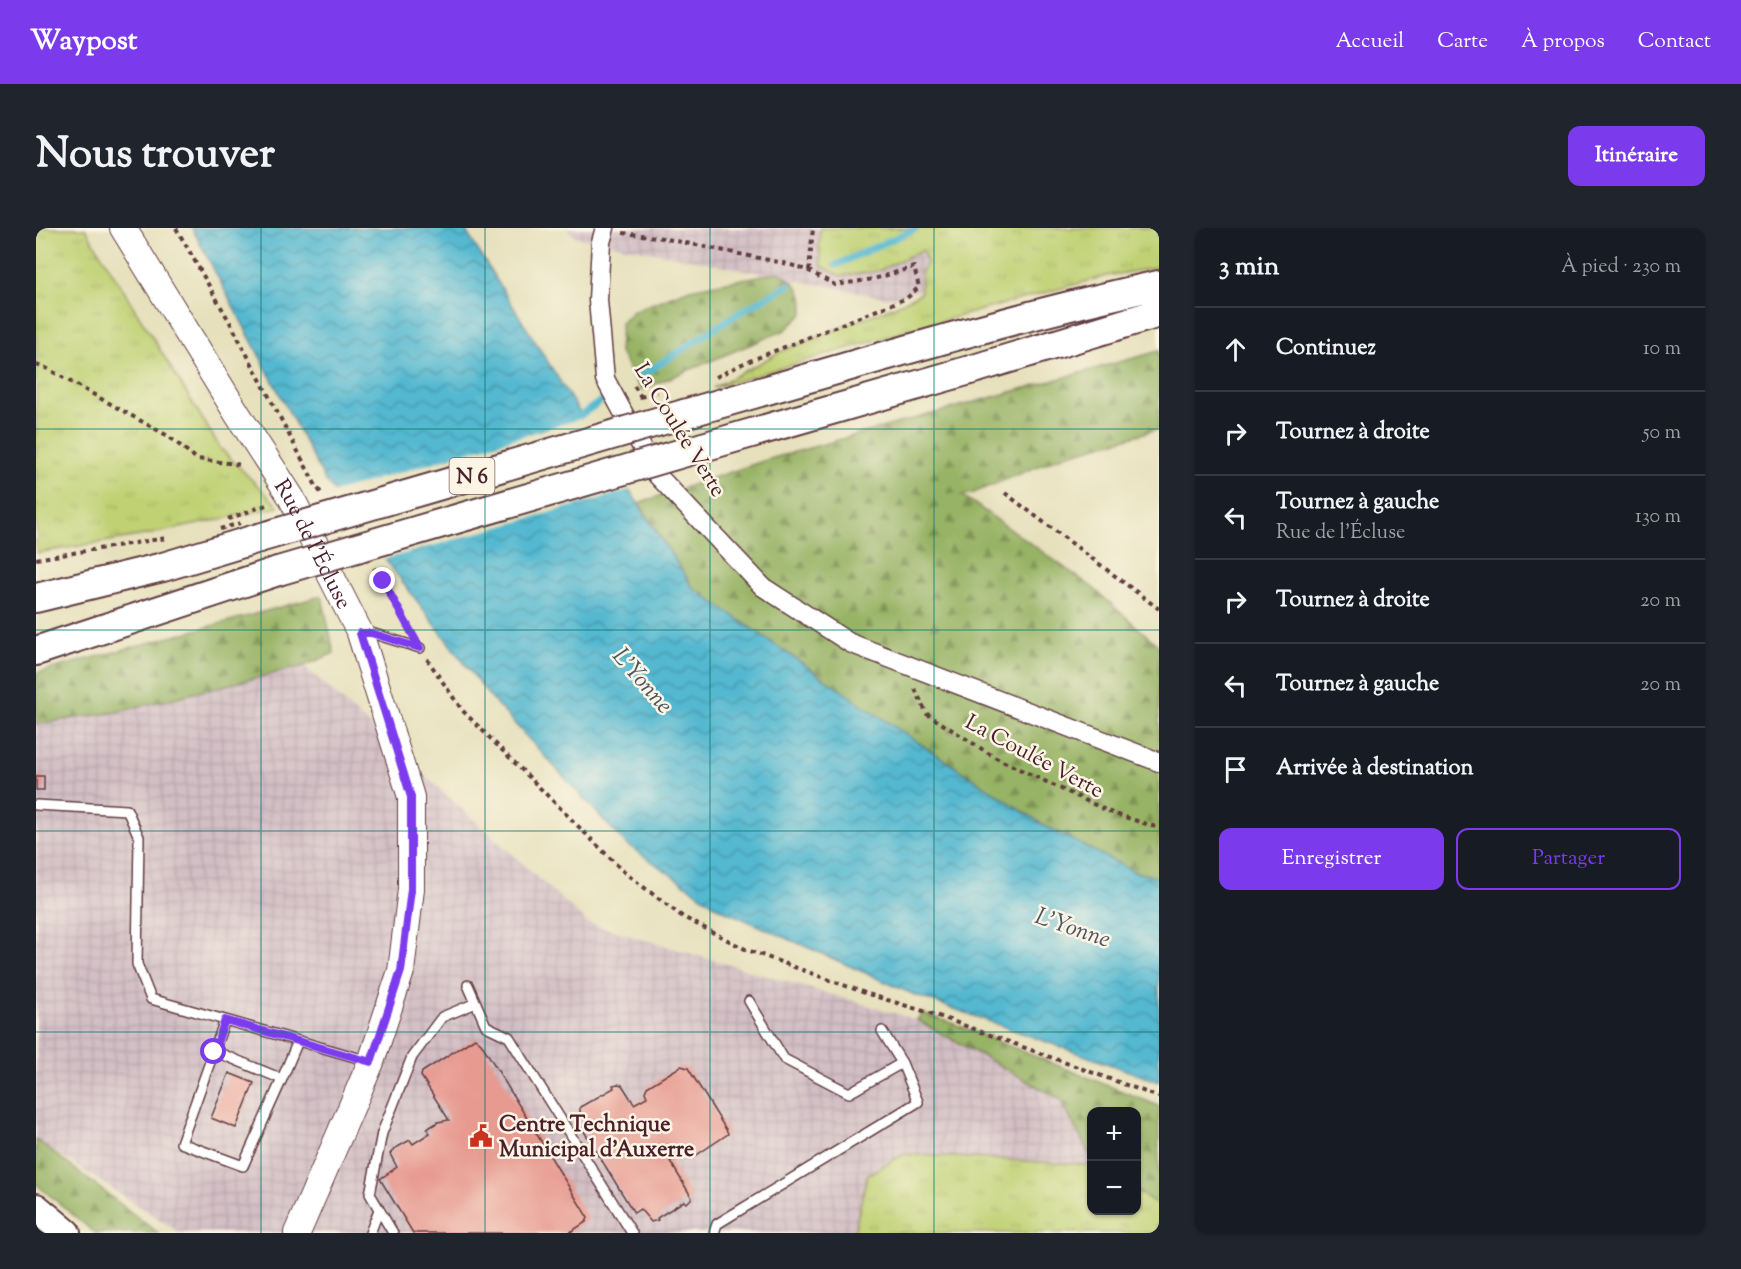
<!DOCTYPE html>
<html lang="fr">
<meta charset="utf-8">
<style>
body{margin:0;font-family:"Sorts Mill Goudy",serif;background:#20242c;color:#f1f3f6}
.controls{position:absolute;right:18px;bottom:18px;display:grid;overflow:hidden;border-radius:12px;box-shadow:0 2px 4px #0004}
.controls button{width:54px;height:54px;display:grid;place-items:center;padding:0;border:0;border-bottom:2px solid #363941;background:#171b24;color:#f1f3f6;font:30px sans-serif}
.stop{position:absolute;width:18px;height:18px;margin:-14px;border:4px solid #7c3aed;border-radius:50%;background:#fff}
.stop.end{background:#7c3aed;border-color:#fff;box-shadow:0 2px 6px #0008}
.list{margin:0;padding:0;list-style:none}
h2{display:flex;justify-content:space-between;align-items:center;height:78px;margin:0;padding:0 24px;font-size:26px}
h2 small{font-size:20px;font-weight:400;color:#9ea1a6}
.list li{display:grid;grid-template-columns:39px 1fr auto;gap:18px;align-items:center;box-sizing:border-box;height:84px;padding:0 24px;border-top:2px solid #363941}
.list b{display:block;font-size:22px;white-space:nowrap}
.list p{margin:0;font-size:20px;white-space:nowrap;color:#9ea1a6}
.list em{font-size:20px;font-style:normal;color:#9ea1a6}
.actions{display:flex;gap:12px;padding:18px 24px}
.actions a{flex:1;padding:14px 0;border:2px solid #7c3aed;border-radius:12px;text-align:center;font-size:21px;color:#7c3aed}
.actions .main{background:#7c3aed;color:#fff}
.icon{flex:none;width:33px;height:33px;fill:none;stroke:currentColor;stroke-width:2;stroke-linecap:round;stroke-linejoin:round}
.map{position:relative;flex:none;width:1123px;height:1005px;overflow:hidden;border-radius:12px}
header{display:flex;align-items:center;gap:36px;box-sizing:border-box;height:84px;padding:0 30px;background:#7c3aed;color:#fff}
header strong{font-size:28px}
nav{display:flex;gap:33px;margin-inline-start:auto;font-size:21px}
.intro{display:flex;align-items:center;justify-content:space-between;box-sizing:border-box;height:144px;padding:0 36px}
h1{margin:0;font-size:42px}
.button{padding:15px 27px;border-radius:12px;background:#7c3aed;color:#fff;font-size:21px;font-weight:700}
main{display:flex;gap:36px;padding:0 36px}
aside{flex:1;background:#171b24;border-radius:12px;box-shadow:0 2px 4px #0004}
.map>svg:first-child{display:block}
.industrial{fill:url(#industrial-grid)}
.grass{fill:url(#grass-tufts);stroke:#84784f;stroke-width:1.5}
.forest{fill:url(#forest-firs);stroke:#706948;stroke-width:1.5}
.water{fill:url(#water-waves);stroke:#4e6c7e;stroke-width:1.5}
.pier{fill:#e6e0bc}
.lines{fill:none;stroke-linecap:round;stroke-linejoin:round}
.stream{stroke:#52b8d0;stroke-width:7}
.building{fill:#e79a90}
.lane-casing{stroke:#613c41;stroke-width:12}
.street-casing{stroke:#613c41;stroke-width:21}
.secondary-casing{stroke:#613c41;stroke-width:28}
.primary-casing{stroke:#613c41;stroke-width:32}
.path{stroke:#613c41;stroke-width:4;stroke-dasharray:4.5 4.5;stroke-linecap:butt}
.lane{stroke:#fff;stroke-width:9}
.street{stroke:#fff;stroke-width:18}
.secondary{stroke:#fff;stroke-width:26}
.primary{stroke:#fff;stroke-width:28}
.primary-bridge-casing{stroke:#613c41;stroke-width:32;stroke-linecap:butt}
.path-bridge{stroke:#613c41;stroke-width:4;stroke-dasharray:4.5 4.5;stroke-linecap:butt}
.primary-bridge{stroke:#fff;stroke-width:28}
.route{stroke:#7c3aed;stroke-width:8}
.grid{fill:none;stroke:#0f766e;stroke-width:1.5;stroke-opacity:0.55}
.labels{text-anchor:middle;stroke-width:5;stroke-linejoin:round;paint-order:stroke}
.shield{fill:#fcf5e5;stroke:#7f5f63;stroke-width:1.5}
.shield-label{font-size:21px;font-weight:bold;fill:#4a1f2b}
.street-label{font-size:22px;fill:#4a1f2b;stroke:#fcf5e5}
.poi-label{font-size:22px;font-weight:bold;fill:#4a1f2b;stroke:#fcf5e5;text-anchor:start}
.water-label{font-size:24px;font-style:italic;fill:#4d5565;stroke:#fcf5e5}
</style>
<header>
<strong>Waypost</strong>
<nav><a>Accueil</a><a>Carte</a><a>À propos</a><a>Contact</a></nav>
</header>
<div class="intro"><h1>Nous trouver</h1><a class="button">Itinéraire</a></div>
<main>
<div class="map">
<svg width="1123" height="1005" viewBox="0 0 1123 1005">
<defs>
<pattern id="industrial-grid" width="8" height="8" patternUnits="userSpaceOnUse" patternTransform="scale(1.5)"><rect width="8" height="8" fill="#d2bec5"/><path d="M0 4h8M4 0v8" fill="none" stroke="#b6a3a9"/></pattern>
<pattern id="grass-tufts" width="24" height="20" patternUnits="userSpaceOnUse" patternTransform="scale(1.5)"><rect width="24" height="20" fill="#bfd173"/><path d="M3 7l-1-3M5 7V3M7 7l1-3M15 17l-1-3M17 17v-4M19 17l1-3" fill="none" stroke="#a6b364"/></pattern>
<pattern id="forest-firs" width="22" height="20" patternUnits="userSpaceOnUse" patternTransform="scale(1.5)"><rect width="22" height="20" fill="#97b365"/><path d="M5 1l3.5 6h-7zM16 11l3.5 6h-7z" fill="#7d9153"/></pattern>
<pattern id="water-waves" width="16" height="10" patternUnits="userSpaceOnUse" patternTransform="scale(1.5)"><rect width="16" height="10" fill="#52b8d0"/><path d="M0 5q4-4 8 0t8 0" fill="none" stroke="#4695a9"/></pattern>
</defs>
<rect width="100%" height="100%" fill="#fcf5e5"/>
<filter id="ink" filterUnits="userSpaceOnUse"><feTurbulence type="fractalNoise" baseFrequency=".0167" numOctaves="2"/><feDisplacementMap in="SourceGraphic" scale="12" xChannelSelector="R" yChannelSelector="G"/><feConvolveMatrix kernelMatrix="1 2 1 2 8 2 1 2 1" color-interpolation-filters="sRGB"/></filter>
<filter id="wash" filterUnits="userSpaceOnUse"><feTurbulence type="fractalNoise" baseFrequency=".008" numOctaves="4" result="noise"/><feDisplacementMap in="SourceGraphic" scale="24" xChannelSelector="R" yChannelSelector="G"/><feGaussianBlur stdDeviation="1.35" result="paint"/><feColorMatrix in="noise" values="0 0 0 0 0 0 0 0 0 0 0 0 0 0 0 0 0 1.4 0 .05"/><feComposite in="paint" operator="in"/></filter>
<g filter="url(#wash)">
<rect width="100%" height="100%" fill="#e6e0bc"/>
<!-- industrial -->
<path class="industrial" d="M530 0H1123V2L852 70 540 9Z
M268 438 552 695 881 792 1024 871 1055 929 1056 937 868 926 831 947 818 1005H145L0 912V496L81 484Z"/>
<!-- grass -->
<path class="grass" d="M0 0H49L185 221 243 279 115 306 0 325Z
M784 0H1123V39L1070 48 894 96 677 160 746 123 859 78 885 65V44L891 33 886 22 842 43 805 48 785 38 783 21Z
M868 926 1055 937 1056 982H1100L1101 963 1123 977V1005H818L831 947Z"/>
<!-- forest -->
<path class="forest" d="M743 44C763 57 768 62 767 86L749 102 605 162 583 123 585 95 597 83 654 61Z
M1123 123V201L1029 227 935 266 926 267 1056 359 1123 418V650L1099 644 1009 598 854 496 657 360 603 275 730 232Z
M286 368 298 425 268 438 81 484 0 496V445Z
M886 785 921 797 1123 878V977L1101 963 1100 884H1056L1055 929 1024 871 881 792Z
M0 912 2 913 122 1005H59L0 956Z"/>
<!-- water -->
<path class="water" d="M156 0H428L545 187 657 360 854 496 1009 598 1099 644 1123 650V854L879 767 685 681 589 615 454 469 289 252Z"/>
<!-- pier -->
<path class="pier" d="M550 189 597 261 346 332 295 265Z"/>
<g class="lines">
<!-- stream -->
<path class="stream" d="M800 37 881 0
M602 150 706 83 753 57
M536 189 545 187 565 173"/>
</g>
<g id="blocks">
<!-- building -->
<path class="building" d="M0 548H8V562H0Z
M439 810 445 815 552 990 550 994 533 1005H377L344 951 361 939 354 926 358 921 374 912 377 916 394 905 391 901 402 894 413 892 385 848 386 844Z
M645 838 652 840 691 903 692 906 656 930 652 931 647 926 634 933 656 970 652 974 650 975 648 973 621 990 622 992 615 994 604 981 598 985 546 900 552 896 544 884V879L578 860 577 857 582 856 586 857 598 876 611 869 609 864 611 859Z
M193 845 218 855 200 900 175 890Z"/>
</g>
</g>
<g filter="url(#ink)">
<use href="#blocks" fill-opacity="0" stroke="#613c41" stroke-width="1.5"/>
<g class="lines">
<!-- lane casing -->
<g class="lane-casing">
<path id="lane" d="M327 405H335L384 420
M0 577 91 582 103 609 101 736 115 771 333 833
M432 757 450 798 473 809 596 1005
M846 803 866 835
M178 823 246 851 207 938 145 915 189 792
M246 851 262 813
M334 1005 343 982
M357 1005 334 966 346 905 376 829 406 789 440 775
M678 1005 681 996 882 874 866 835 813 865 748 831 713 773"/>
</g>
<!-- street casing -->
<g class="street-casing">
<path id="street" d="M569 0 565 14 562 72 569 151 621 247 727 359 814 415 1123 534"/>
</g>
<!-- secondary casing -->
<g class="secondary-casing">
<g id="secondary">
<path id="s1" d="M87 0 202 187 255 269 324 405 375 569V661L365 743 335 834 261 1005"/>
</g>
</g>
<!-- primary casing -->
<g class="primary-casing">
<path id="primary" d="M648 186C806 141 963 92 1123 57
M667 219 941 140 1123 85
M0 370 127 339 223 310
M0 423 242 343
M0 980 30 1005"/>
</g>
<!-- path -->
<path class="path" d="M140 0 196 98 279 256 287 268
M587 5 621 9 752 36 773 43 799 57 838 51 878 39 883 59 871 70 706 136 680 149
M773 43 777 0
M0 137 10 140 132 208 161 231 207 237
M598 158 607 172
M604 169 622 165
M969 265 1123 381
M192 291 233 276
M0 331 130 310
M338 340 373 401
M391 431 426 482 589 645 647 689 709 721 832 766 897 786 1123 869
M879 461 891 486 960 530 1076 585 1123 600"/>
<!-- lane -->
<use href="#lane" class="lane"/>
<!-- street -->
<use href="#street" class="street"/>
<!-- secondary -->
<use href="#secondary" class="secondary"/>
<!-- primary -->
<use href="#primary" class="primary"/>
<!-- primary-bridge casing -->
<g class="primary-bridge-casing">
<path id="primary-bridge" d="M223 310 648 186
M242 343 667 219"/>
</g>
<!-- path-bridge -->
<path class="path-bridge" d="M184 301 204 295"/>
<!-- primary-bridge -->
<use href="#primary-bridge" class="primary-bridge"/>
</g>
</g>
<g class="lines" filter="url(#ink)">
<!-- route -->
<path class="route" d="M178 824 189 792 335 834 365 743 375 661V569L324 405H335L384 420 347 353"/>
</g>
<!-- grid -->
<path class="grid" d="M225 0V1005M449 0V1005M674 0V1005M898 0V1005M0 201H1123M0 402H1123M0 603H1123M0 804H1123"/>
<!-- icons -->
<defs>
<g id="civic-bare" transform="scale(1.8)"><path d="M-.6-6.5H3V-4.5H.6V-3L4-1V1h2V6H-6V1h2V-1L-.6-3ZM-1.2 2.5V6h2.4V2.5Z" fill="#c8321e" stroke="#fcf5e5" stroke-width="2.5" paint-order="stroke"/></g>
</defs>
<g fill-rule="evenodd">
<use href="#civic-bare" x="445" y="908"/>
</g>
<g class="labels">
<!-- shield labels -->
<rect class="shield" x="413.5" y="230" width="45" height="36" rx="4.5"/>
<g class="shield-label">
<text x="436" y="255">N 6</text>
</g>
<!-- street labels -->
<g class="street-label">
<text transform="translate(645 201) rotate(58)" y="8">La Coulée Verte</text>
<text dy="8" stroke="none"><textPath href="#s1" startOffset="369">Rue de l'Écluse</textPath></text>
<text transform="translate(999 527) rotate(28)" y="8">La Coulée Verte</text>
</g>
<!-- poi labels -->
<g class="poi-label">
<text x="463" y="903">Centre Technique<tspan x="463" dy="25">Municipal d’Auxerre</tspan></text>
</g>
<!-- water labels -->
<g class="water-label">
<text transform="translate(607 452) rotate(49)" y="8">L'Yonne</text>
<text transform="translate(1037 699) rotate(19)" y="8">L'Yonne</text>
</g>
</g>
</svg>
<div class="controls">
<button>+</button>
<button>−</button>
</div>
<div class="stop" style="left:178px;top:824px"></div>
<div class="stop end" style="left:347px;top:353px"></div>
</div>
<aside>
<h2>3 min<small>À pied · 230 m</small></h2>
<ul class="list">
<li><svg class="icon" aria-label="ahead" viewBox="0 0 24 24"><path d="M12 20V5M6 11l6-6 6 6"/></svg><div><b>Continuez</b></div><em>10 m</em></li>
<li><svg class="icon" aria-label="right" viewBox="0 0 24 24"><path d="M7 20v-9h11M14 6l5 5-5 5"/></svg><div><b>Tournez à droite</b></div><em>50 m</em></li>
<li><svg class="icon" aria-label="left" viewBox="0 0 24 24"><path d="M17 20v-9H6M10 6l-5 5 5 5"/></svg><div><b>Tournez à gauche</b><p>Rue de l'Écluse</p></div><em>130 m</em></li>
<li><svg class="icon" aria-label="right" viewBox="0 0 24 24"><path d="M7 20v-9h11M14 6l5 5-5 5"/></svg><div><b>Tournez à droite</b></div><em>20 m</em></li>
<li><svg class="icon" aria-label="left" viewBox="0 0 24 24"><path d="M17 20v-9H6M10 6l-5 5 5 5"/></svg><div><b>Tournez à gauche</b></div><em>20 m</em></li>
<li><svg class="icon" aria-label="arrive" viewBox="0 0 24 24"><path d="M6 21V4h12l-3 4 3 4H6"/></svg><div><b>Arrivée à destination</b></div></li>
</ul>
<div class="actions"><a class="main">Enregistrer</a><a>Partager</a></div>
</aside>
</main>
